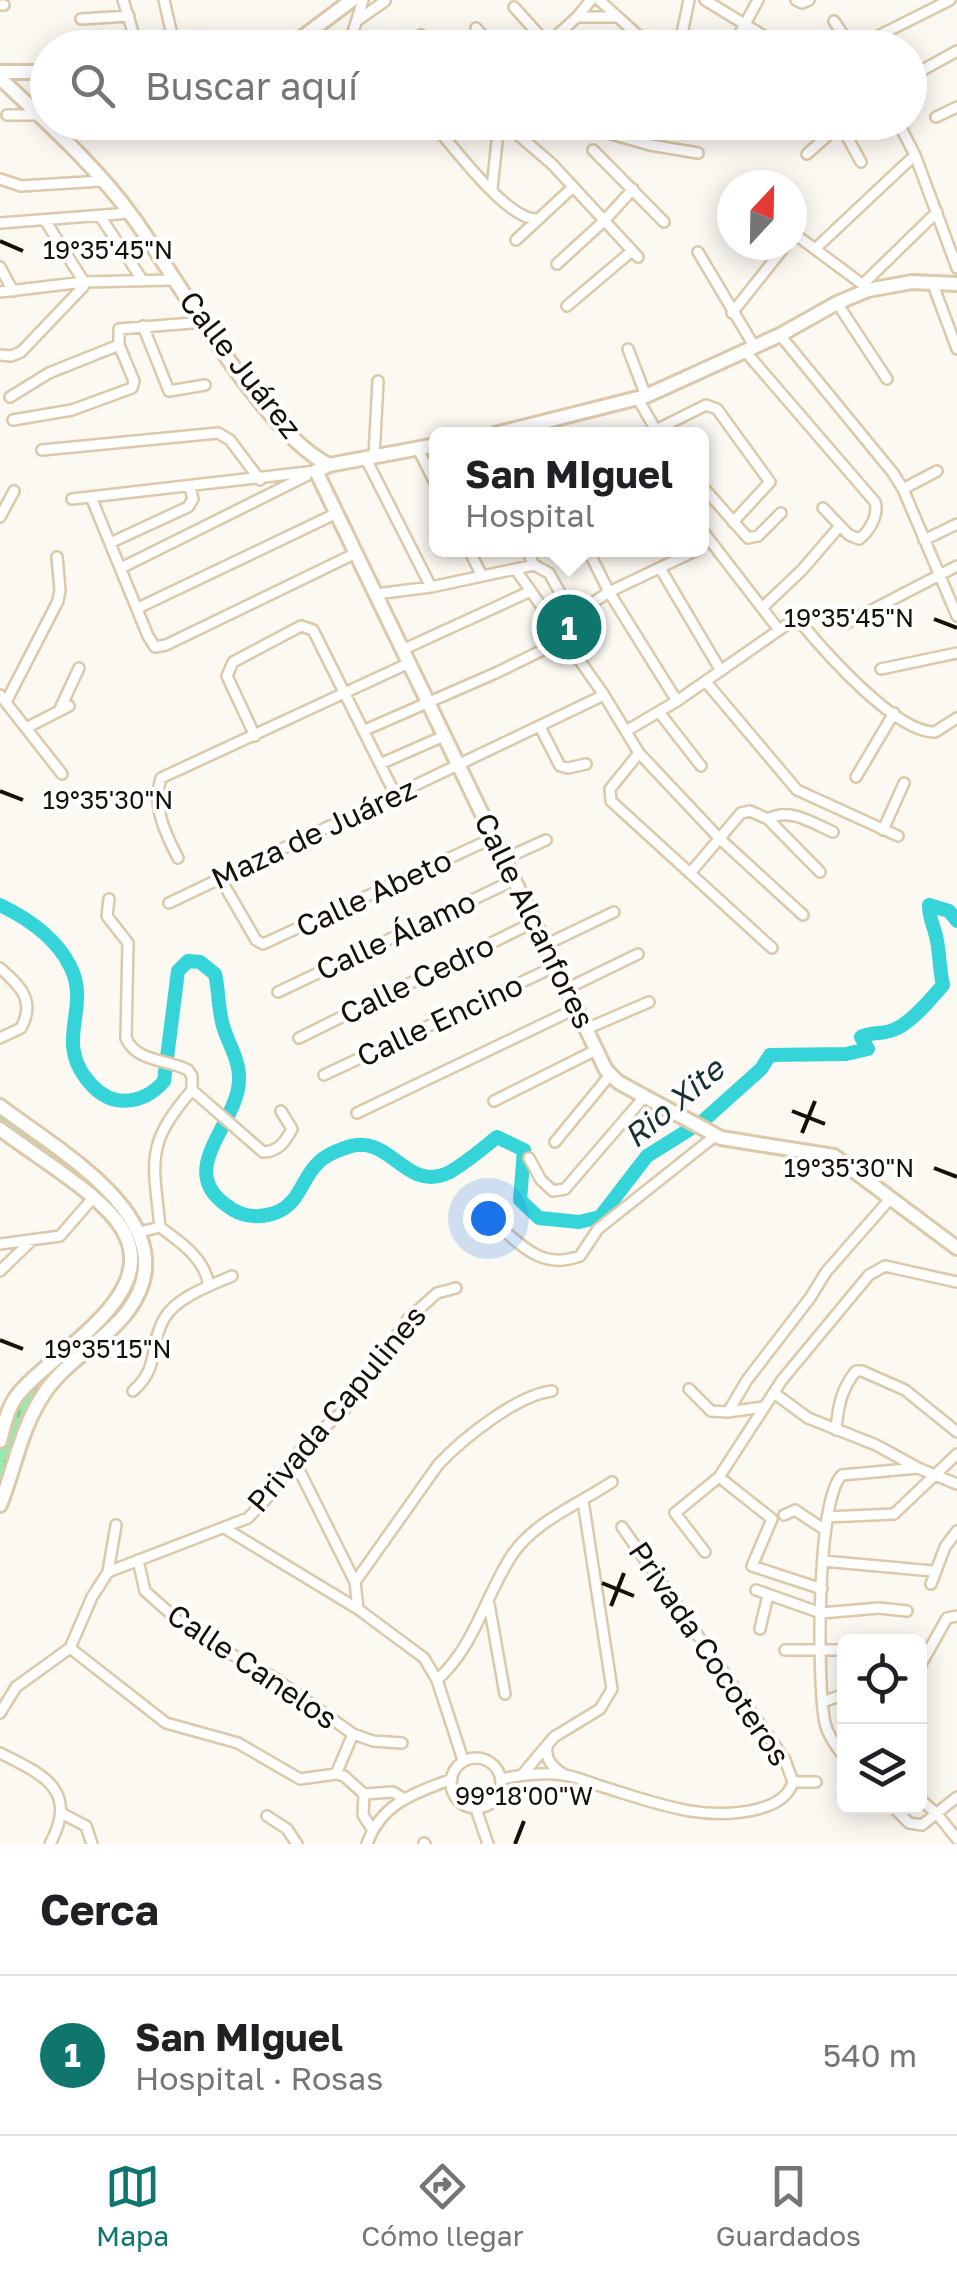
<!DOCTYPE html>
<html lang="es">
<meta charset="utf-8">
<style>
body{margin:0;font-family:"Golos Text",sans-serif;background:#f2f2f2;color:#202124}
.controls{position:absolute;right:30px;bottom:30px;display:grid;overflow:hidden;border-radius:15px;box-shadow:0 5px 25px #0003}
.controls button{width:90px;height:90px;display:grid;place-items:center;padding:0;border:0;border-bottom:2px solid #e0e0e0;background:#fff;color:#202124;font:50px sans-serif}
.compass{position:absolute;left:717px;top:170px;width:90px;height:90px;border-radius:50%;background:#fff;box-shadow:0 5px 25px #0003;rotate:22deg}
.you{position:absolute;left:488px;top:1218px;width:35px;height:35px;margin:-25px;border:8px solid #fff;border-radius:50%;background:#1a73e8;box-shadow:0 0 0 15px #1a73e833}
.badge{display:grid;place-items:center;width:65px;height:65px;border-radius:50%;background:#0f766e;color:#fff;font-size:32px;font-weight:700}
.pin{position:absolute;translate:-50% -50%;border:5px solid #fff;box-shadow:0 2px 10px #0006}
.popup{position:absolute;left:429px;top:427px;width:280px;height:130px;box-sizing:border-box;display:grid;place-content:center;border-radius:15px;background:#fff;filter:drop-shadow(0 2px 8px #0005);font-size:32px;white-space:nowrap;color:#757577}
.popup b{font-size:38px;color:#202124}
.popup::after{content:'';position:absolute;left:50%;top:100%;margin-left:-20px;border:20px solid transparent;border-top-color:#fff}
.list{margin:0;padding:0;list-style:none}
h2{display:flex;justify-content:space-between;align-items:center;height:130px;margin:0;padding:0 40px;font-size:42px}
h2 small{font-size:32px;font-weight:400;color:#757577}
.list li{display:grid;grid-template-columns:65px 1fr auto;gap:30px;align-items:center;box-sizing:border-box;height:160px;padding:0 40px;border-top:2px solid #e0e0e0}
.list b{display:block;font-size:38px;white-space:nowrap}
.list p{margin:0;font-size:32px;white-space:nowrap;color:#757577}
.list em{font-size:32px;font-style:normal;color:#757577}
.icon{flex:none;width:55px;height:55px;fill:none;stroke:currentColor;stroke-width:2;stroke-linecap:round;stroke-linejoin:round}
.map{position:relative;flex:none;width:957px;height:1844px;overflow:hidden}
.search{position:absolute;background:#fff;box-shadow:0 5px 25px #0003;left:30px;right:30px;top:30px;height:110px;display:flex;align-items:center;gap:25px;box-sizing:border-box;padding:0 35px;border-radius:55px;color:#757577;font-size:38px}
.sheet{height:290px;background:#fff}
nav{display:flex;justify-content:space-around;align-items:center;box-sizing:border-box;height:140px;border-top:2px solid #e0e0e0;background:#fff;font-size:28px;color:#757577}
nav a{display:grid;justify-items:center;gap:5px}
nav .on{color:#0f766e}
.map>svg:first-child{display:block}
.grass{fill:url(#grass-tufts)}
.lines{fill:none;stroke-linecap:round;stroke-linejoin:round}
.river{stroke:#34d4d8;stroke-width:14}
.street-casing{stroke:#dbc9aa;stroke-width:14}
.secondary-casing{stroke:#dbc9aa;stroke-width:18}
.street{stroke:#fff;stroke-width:9}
.secondary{stroke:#fff;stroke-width:12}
.ticks{fill:none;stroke:#161006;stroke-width:4}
.labels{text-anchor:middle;stroke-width:8;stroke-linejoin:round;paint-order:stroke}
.street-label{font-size:30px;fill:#161006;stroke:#fff}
.water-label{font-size:32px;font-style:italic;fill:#183131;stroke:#fff}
.ticks-label{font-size:25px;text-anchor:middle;fill:#161006;stroke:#fff;stroke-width:8;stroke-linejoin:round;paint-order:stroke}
</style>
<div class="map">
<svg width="957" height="1844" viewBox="0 0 957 1844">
<defs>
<pattern id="grass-tufts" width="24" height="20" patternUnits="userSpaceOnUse" patternTransform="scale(2.5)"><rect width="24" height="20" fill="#95e9ad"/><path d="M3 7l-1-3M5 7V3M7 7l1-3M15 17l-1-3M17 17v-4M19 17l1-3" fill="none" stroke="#80c793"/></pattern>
</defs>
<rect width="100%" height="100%" fill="#fcf8f2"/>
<!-- grass -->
<path class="grass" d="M0 1106 103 1185 144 1246 134 1301 46 1391 0 1505V1441L10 1408 108 1312 129 1264 116 1221 0 1129Z"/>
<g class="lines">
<!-- river -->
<path class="river" d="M0 905C27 918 56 938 70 966 91 1006 56 1038 85 1077 93 1088 103 1097 116 1100 136 1103 152 1095 164 1081L178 971 188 961 200 962 215 974C219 991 218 1009 223 1026 228 1043 239 1059 239 1077 241 1122 174 1168 226 1205 241 1217 257 1219 275 1213 301 1203 301 1178 319 1162 326 1155 336 1151 345 1148 390 1130 404 1193 448 1173 465 1164 482 1149 497 1137L524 1150 520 1200 539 1218 579 1222 600 1217 647 1156 703 1121 761 1069 770 1055 846 1054 868 1049 861 1037C872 1031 882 1035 893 1030 910 1024 931 999 943 985 939 969 940 952 936 936 933 924 929 918 929 905L949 911 957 921"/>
<!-- street casing -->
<g class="street-casing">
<path id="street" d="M123 0 138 48
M164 0 175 48
M599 0 641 38
M705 0 777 44
M796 0 802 3 809 0
M0 5H4
M514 7 548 45
M577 17H618
M81 19 129 16
M358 20 385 1
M834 21 852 48
M476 28 493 48
M682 38 697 48
M348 48 363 0
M398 48 421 35 435 48
M543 48 577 17 591 0
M679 48 689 0
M732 48 758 0
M854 48 950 0
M910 77 957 51
M7 115H39
M936 117 957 107
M432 122C452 145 508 222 538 219
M503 122 552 164 638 257
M569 122 650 145 698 153
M701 122 706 124
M839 122 861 162
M898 122 915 155 957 268
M593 150 664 222
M807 154 843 122
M0 179 21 186 102 181
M492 189 499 122
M100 216 143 281
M0 223 130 213
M792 232 866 287
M516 240 572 188
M815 249 915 155
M698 252 754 346
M557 264 604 221 633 189
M0 267 13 291
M932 282 957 349
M863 284 937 212
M0 292 84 282 173 280
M837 303 887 379
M567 306 632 251
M732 313 786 245
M143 326 169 391 205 385
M780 335 893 473 903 489 957 616
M628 349 646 396
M744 350 875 502C879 515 869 532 859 539L849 535 823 508
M0 355 11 356 21 352 83 287 84 282 46 222
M10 397 49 373 119 345
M638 399 657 432
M13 420 72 410 132 388 134 381 119 345V329L204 322
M656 430 706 405 717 409 770 482 733 522
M418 449 436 485
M42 450 218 433 230 440 260 480
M374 457 378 381
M366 459 431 587
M702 486 748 538 758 536 781 513
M903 489 937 471
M91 497 148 636 155 647 166 645 354 554
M72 499 316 471
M0 517 14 491
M702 530 779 630
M924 540 957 524
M110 543 188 507 193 499 190 488
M469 550 482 576
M527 550 534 565 549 573 572 614
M588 550 609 592 677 701
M121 568 306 476
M660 568 721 671
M516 570 604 695 639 753 720 839 803 915
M376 594 431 587 534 565
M138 608 335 514
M762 608 802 570 839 527
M845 624 957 566
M557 626 609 592 697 550
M402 650 531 591
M881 669 957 653
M706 682 797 790 898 836
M0 695 62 774
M6 702 58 601 60 590 57 557
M59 711 79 668
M659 712 701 766
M540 727 560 766 568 768 586 764
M26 728 69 706
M365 730 498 672 555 644 564 635
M626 731 677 701 792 621 801 623C825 652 896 733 935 732L957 718
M255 736 227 676 233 662 301 626 313 630 395 794
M639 753 610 789 611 801 772 948
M380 764 444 736
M856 777 894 713
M768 819C790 807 812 823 833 832
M883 830 904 783
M178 858C165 833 152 806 161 778L409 663
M504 859 546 840
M691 872 741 813 750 811 768 819 820 872
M220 878 256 940 263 944 493 838
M109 899 107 916 128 943 126 1038C136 1062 167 1059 188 1070L192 1076V1090L263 1152C278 1152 285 1142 292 1129L281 1111
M169 903 604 695
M545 945 614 912
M0 968C20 986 36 1000 21 1028L0 1038
M568 988 638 954
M278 992 514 880
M586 1029 649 1002
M299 1038 534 922
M324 1075 556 966
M494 1101 596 1050
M357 1113 577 1008
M555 1142 610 1075
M529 1158 541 1180 553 1191 565 1189 645 1096
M160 1227C153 1159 145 1145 192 1090
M501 1228C526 1250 545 1269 580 1256L598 1229 715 1136
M140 1232 160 1227C181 1243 205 1258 209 1286
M0 1244 60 1236 92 1199
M0 1271 30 1242
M689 1389 711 1411 728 1412
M133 1391C161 1366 148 1347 164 1319 175 1298 211 1285 232 1276
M774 1393 808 1418 876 1445 918 1468 957 1484
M763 1407 728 1412 747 1380 810 1298 826 1272 890 1199
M836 1430C838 1407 841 1389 856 1371H862L905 1390 957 1432
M294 1460 355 1582
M719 1477 772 1519 752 1566 822 1589
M784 1515 795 1510 825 1530
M827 1517 894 1514 957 1454
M622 1527 785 1760 793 1782
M226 1529 358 1609 424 1658 437 1680 463 1760
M705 1552 675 1513 719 1477 782 1380 869 1275 885 1266 957 1282
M138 1560 145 1591 191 1632 273 1677 353 1734 373 1741 402 1743
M823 1561 933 1571
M108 1572 116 1525
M931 1584 945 1547 957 1531
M756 1590 821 1613 879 1608 907 1611
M489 1604 505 1694
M358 1609 355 1582 438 1465C462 1439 517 1395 552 1391
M760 1629 768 1595
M70 1648 166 1723 238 1743 300 1779 336 1774 344 1776 364 1794 363 1815 372 1829
M785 1650H844
M920 1666 947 1618 957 1616
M437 1680C475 1646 485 1596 512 1555 535 1521 579 1504 612 1482
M823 1702 839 1696
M0 1713 16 1687 70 1648 92 1597 108 1572 248 1518 270 1495 301 1449 346 1408 408 1319 437 1293 456 1288
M547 1747C545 1760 553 1767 563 1774
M0 1753C44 1775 79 1790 50 1844
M844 1757C837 1747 828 1736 825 1723 817 1685 816 1499 842 1475L918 1468
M451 1783a25 25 0 1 1 50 0a25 25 0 1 1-50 0Z
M336 1774 353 1734
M522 1775 554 1737 600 1709 612 1689 583 1501
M501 1779C521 1775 543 1772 563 1775 575 1776 588 1782 600 1786 653 1802 703 1823 758 1809 774 1805 788 1798 793 1782
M793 1782H816
M364 1794 393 1792 403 1798
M920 1799 937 1814 957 1839
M892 1806 909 1823 922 1825 957 1797
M476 1809 488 1844
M63 1814 86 1826 92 1844
M267 1816 287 1829 297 1844
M424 1843 425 1844
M367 1844C381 1803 415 1793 452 1779"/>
</g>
<!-- secondary casing -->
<g class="secondary-casing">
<path id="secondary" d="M288 48 352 0
M0 72H48
M0 78C45 121 95 165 132 216 178 279 262 432 329 465
M495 434 646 396 780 335 837 303 868 290 912 282 957 284
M436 445 329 465 316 471 606 1070 618 1082 721 1138 834 1156 957 1248
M0 1106C58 1151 194 1224 127 1312 103 1343 67 1360 45 1392 20 1429 16 1465 0 1505
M0 1129C34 1155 90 1188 116 1220 174 1293 49 1352 16 1397 7 1410 4 1426 0 1441"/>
</g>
<!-- street -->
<use href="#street" class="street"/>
<!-- secondary -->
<use href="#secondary" class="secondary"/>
</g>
<!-- ticks -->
<path class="ticks" d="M0 241 23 251M934 619 957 628M0 791 23 800M792 1111 825 1124M802 1133 815 1101M934 1168 957 1177M0 1340 23 1349M602 1583 634 1596M611 1606 624 1573M515 1844 524 1821"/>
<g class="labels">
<!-- street labels -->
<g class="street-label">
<text transform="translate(240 365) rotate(52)" y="10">Calle Juárez</text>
<text transform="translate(314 834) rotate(-25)" y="10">Maza de Juárez</text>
<text transform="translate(374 894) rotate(-25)" y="10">Calle Abeto</text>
<text transform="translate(534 921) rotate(64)" y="10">Calle Alcanfores</text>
<text transform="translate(396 936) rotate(-25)" y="10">Calle Álamo</text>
<text transform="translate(417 980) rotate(-26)" y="10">Calle Cedro</text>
<text transform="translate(440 1021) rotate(-25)" y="10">Calle Encino</text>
<text transform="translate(337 1409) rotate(-50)" y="10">Privada Capulines</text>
<text transform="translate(709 1654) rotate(56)" y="10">Privada Cocoteros</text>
<text transform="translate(252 1667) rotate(34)" y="10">Calle Canelos</text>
</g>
<!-- water labels -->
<g class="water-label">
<text transform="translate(674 1103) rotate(-40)" y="11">Rio Xite</text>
</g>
</g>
<g class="ticks-label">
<text x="108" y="259">19°35'45"N</text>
<text x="849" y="627">19°35'45"N</text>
<text x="108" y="809">19°35'30"N</text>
<text x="849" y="1177">19°35'30"N</text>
<text x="108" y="1358">19°35'15"N</text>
<text x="524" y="1805">99°18'00"W</text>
</g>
</svg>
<div class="controls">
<button><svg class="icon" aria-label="locate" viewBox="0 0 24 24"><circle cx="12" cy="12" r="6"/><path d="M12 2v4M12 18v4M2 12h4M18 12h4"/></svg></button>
<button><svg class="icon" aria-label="layers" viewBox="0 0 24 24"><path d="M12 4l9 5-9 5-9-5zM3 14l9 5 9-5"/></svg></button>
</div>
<svg class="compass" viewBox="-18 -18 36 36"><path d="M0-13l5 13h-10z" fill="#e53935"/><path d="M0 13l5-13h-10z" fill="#757577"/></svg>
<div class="you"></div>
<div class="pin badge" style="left:569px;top:627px">1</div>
<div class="popup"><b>San MIguel</b>Hospital</div>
<div class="search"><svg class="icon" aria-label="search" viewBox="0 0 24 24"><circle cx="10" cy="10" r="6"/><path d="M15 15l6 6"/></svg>Buscar aquí</div>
</div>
<section class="sheet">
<h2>Cerca<small></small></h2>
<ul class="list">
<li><span class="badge">1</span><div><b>San MIguel</b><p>Hospital · Rosas</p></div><em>540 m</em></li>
</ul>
</section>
<nav>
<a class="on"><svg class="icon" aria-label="map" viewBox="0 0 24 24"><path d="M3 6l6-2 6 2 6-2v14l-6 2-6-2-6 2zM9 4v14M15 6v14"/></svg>Mapa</a>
<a><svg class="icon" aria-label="directions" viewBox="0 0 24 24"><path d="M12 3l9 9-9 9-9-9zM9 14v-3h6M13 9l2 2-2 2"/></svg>Cómo llegar</a>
<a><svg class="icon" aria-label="saved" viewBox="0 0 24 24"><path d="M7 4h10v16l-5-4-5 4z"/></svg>Guardados</a>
</nav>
